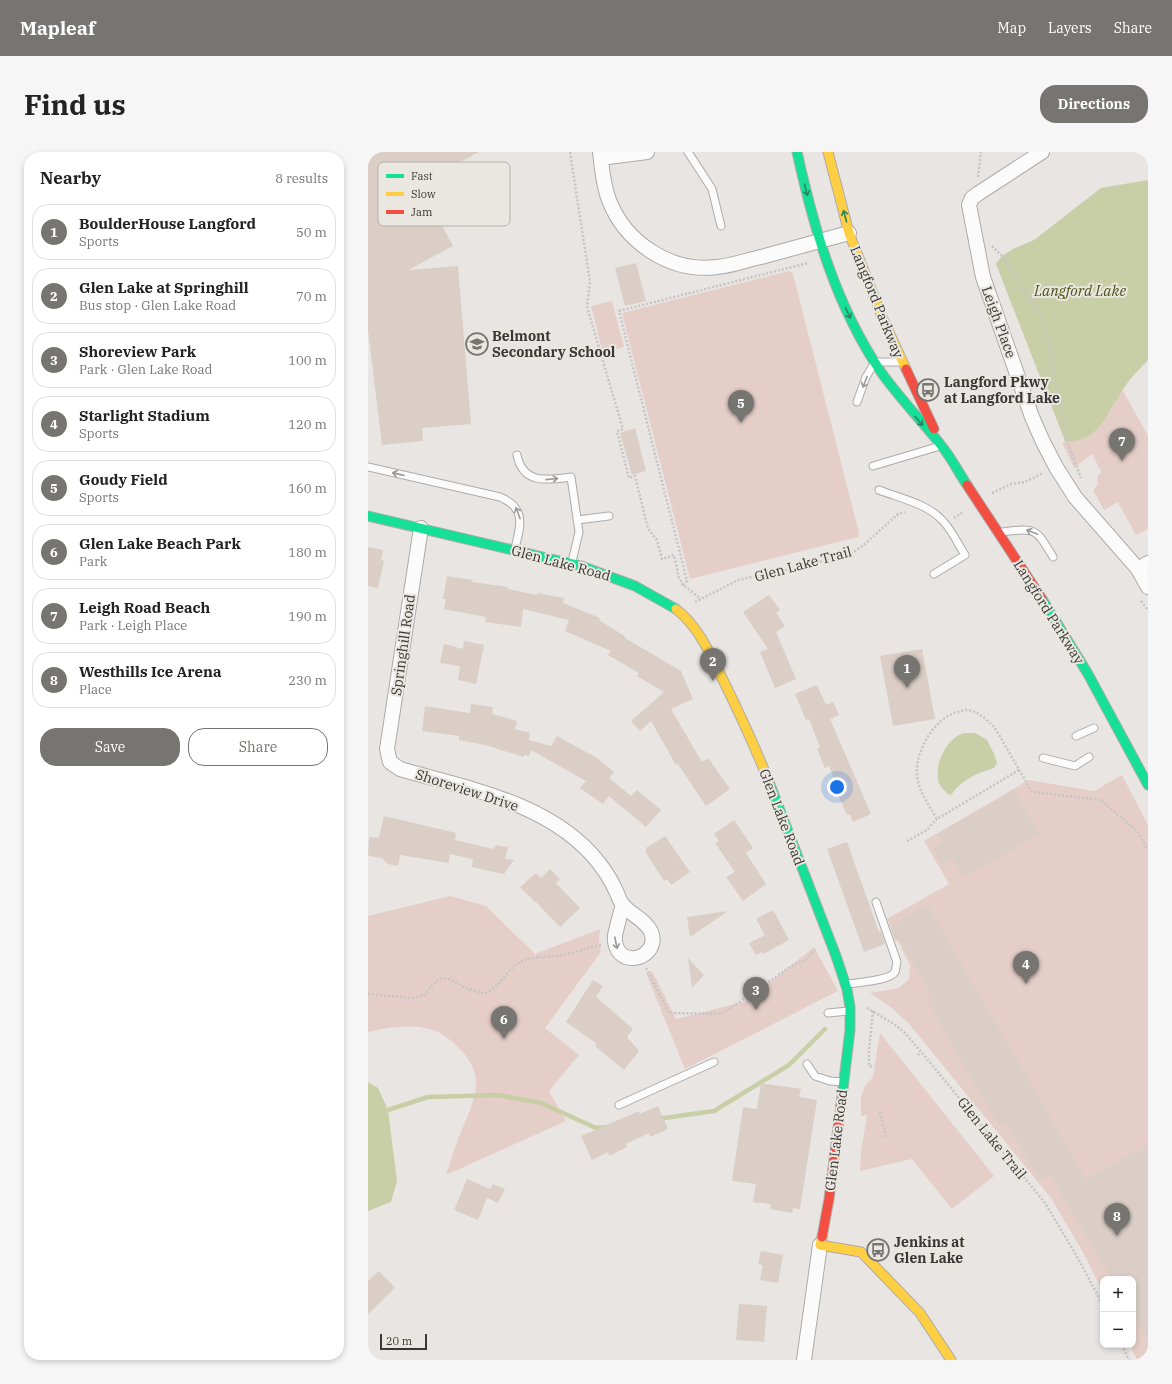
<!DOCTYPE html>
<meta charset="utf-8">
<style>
body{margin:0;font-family:"IBM Plex Serif",serif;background:#f6f6f6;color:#222}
.controls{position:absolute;right:12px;bottom:12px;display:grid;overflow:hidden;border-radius:8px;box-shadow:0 2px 6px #0003}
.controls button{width:36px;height:36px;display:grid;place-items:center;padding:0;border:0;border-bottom:1px solid #e0e0e0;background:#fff;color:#222;font:20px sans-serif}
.scale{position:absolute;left:12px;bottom:10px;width:47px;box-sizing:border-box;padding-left:4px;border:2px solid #3a3836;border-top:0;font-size:11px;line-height:14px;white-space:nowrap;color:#3a3836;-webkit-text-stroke:3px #eae6e0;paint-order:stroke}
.you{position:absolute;left:469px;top:635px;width:14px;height:14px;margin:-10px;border:3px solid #fff;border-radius:50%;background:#1a73e8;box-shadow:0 0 0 6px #1a73e833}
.badge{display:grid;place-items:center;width:26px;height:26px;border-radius:50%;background:#777572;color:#fff;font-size:13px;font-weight:700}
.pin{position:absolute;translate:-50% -33px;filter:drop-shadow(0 1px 2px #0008)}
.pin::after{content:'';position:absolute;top:21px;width:14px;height:12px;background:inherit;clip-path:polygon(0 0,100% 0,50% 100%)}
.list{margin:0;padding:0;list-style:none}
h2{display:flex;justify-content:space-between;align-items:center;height:52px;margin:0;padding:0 16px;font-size:17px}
h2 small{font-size:13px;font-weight:400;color:#767676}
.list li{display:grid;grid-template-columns:26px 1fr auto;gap:12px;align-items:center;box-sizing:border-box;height:56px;margin:0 8px 8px;padding:0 8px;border:1px solid #e0e0e0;border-radius:16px}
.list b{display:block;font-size:15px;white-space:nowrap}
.list p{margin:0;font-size:13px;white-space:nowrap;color:#767676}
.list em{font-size:13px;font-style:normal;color:#767676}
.actions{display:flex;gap:8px;padding:12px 16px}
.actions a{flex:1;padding:9px 0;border:1px solid #777572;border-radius:16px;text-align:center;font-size:14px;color:#777572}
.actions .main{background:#777572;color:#fff}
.map{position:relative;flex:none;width:780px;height:1208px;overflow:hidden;border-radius:16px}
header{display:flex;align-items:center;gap:24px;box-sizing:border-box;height:56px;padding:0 20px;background:#777572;color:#fff}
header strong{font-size:19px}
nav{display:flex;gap:22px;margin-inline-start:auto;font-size:14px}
.intro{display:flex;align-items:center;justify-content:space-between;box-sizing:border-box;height:96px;padding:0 24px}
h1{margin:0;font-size:28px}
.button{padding:10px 18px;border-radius:16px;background:#777572;color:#fff;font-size:14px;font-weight:700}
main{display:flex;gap:24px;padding:0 24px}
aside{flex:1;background:#fff;border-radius:16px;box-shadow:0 2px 6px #0003}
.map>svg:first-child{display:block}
.green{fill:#e6cec8}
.water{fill:#c8cfa6}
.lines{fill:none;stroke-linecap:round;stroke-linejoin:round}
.stream{stroke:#c8cfa6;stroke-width:4.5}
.building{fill:#dacec6}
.lane-casing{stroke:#adaba9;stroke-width:9}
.street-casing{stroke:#adaba9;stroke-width:16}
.fast-casing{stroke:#adaba9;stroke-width:11}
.slow-casing{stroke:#adaba9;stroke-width:11}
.jam-casing{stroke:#adaba9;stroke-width:11}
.path{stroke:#c6c5c5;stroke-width:2.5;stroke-dasharray:2 2;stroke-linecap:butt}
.lane{stroke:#fcfbfb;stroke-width:7}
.street{stroke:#fcfbfb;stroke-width:14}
.fast{stroke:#16e098;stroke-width:9}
.slow{stroke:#ffcf43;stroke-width:9}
.jam{stroke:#f24e42;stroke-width:9}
.oneway{stroke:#2a8462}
.oneway2{stroke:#9b9a98}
.labels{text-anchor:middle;stroke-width:4;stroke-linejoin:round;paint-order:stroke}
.street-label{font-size:14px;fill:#3a3836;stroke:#eae6e0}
.poi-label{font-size:14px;font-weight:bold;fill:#3a3836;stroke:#eae6e0;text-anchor:start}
.water-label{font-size:15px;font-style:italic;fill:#4e5719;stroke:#eae6e0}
.key{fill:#eae6e0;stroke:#b5b2ad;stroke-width:1}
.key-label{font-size:11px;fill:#3a3836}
</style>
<header>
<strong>Mapleaf</strong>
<nav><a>Map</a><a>Layers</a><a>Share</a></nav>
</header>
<div class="intro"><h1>Find us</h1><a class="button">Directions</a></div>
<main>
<aside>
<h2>Nearby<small>8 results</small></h2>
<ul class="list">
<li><span class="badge">1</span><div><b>BoulderHouse Langford</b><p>Sports</p></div><em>50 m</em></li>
<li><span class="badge">2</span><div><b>Glen Lake at Springhill</b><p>Bus stop · Glen Lake Road</p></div><em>70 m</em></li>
<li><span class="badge">3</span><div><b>Shoreview Park</b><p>Park · Glen Lake Road</p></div><em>100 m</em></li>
<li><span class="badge">4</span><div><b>Starlight Stadium</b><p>Sports</p></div><em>120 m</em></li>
<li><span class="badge">5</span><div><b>Goudy Field</b><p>Sports</p></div><em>160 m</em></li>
<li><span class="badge">6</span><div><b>Glen Lake Beach Park</b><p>Park</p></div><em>180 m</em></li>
<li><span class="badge">7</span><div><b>Leigh Road Beach</b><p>Park · Leigh Place</p></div><em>190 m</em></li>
<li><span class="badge">8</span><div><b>Westhills Ice Arena</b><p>Place</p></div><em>230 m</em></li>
</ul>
<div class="actions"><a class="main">Save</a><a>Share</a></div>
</aside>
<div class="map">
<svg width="780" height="1208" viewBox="0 0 780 1208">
<rect width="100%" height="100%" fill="#e8e5e2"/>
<!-- green -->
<path class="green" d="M421 119 425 122 491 381 490 385 322 427 254 161Z
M244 149 256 195 235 201 223 154Z
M754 237 780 284V377L768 383 750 350 736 358 725 338 730 332 729 326 732 321H734L724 302 706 316 694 290 699 289H706L716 286 741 262Z
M754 623 780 673V1208H769L762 1193H765V1127H735V1140L716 1102 683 1046 542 873 524 856 502 841 531 836 541 827 542 813 519 767 581 732 556 689 661 628 726 639Z
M82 744 118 754 167 802 232 777 231 789 233 800 177 876 211 903 181 939 198 969 78 1023C83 1008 87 994 93 980 99 964 108 948 108 930 108 918 101 907 93 898 87 892 79 885 72 881 51 870 22 875 0 880V764Z
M446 795 470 839 317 917 278 821 284 819 308 867 379 849Z
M512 881 626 1024 584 1057 544 1007 492 1019 493 1000 499 963 493 964V944L497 934 505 925Z"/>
<!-- water -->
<path class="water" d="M780 28V208C771 218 761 227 754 239 742 257 732 286 706 289 703 290 700 289 697 289L628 112 634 104 645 97 666 88 733 36Z
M596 581H607L619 588 626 602 629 611 626 616C609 621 593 628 583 643L580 642C576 638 570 633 570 627 567 610 580 585 596 581Z
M0 930 10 936 20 958 29 1029 23 1050 0 1059Z"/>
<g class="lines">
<!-- stream -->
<path class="stream" d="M20 958 60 945 130 943 173 951 228 976 239 975
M289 967 346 959 421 913 457 877"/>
</g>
<!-- building -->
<path class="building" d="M0 0H111L66 24 67 26 53 34 85 94 40 118 90 114 103 272 54 276 55 289 14 293 0 178Z
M268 111 278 149 257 154 247 116Z
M267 276 278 319 264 323 252 281Z
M0 395 15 398 13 408 16 409 10 436 0 434Z
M79 424 105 428 104 430 140 435V437L169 443V441L196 446 195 451 232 466 231 468 258 485 257 486 313 519 325 547 303 557 334 610 340 606 362 637 338 654 310 612 308 613 283 569 272 579 263 569 296 540 269 524 271 521 240 503 243 499 197 479 201 468 155 457 153 475 117 470 118 465 76 457 78 447H75Z
M401 443 412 458 408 461 417 474 408 480 428 527 407 536 392 500 400 497 375 460Z
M96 489 116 493 108 532 90 528 92 514 72 511 76 492 95 497Z
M554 497 567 567 525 574 512 504Z
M449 533 458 553 465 550 471 563 462 567 503 662 485 670 482 662 479 663 470 643 473 642 461 614 457 616 449 597 452 595 441 567 438 568 427 542Z
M103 552 125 555 124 562 149 569 147 577 162 581 161 588 183 594 189 584 229 606 246 620 241 626 263 644 269 638 293 658 278 675 241 644 235 652 212 636 218 629 163 598 161 604 156 603V605L117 593 91 588V584L54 579 57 554 102 561Z
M646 638 672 682 596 726 585 707 574 713 565 696 575 690 570 682Z
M16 664 88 681 87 688 126 697 127 693 140 695 137 707 146 708 136 722 104 715 105 707 82 702 81 711 32 703 30 714 20 712 14 706 0 704 1 685 11 686Z
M366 668 385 696 378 701 398 732 375 749 358 725 367 720 347 691 351 689 346 682Z
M297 684 322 720 303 733 299 727 296 729 278 701V696Z
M479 690 511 780 513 779 517 792 496 800 459 697Z
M182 717 192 727 188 731 212 756 192 775 168 750H167L152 735 168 721 173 726Z
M559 752 718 1027 767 999 768 1001 780 994V1188L765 1162V1127H744L682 1023 672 1029 638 970 631 974 557 846 563 843 531 787 527 789 522 774Z
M405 758 421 788 395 802 394 800 388 803 381 791 397 783 388 767Z
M360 759 322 785 319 765Z
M320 806 336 823 324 836Z
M225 828 235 834 228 845 265 877 259 885 271 899 256 918 227 894 229 892 198 870Z
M393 931 433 937 431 945 449 948 432 1057 425 1056 424 1061 402 1057 403 1052 385 1050 388 1032 364 1029 375 955 389 957Z
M290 954 300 977 282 985 281 981 258 992 259 995 241 1004 240 1000 224 1008 213 984 271 959 272 962Z
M99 1027 122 1037 125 1032 137 1037 130 1051 119 1046 110 1068 86 1058Z
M393 1099 415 1103 410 1131 392 1128 395 1113 390 1112Z
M11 1119 27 1136 0 1162V1129Z
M371 1152 399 1154 396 1190 368 1188Z"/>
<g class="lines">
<!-- lane casing -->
<g class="lane-casing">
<path id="lane" d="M320 0 344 37 353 74
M489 250 498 225 507 210H532
M149 303C155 333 180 328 203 325L211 380 204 410
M505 314 572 294
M0 315 132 345C158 356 153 373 147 396
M511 338C531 346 557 351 573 367 582 375 590 392 597 403L566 422
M209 368 241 364
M633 380C668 376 667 375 685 405
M708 584 726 576
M675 606 707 614 721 605
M480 832C491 830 521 829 527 820 528 817 528 813 529 810L508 750
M460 861 480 859
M439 912 447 924 462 929 475 930
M251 953 346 910"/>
</g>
<!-- street casing -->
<g class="street-casing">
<path id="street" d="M232 0C234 16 235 33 241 48 257 90 302 121 349 115 364 114 378 108 393 105 422 97 452 89 481 81
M674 0 611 41 604 46 601 53 615 125 664 265 675 290 688 315 707 345 770 417 780 435
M233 6 279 0
M53 376 19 597 22 610 32 617C101 637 184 651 231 711 237 719 243 728 247 737 250 742 251 749 255 753 263 763 278 768 283 780 290 796 273 810 258 805 248 801 245 789 248 779 250 771 252 762 255 753
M770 417 780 411
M436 1208 452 1093"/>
</g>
<!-- fast casing -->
<g class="fast-casing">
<path id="fast" d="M429 0C446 77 468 154 513 220 532 247 556 271 576 297 585 309 591 321 599 333
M0 364 213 414 267 434 308 457
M674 447 720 522 780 633
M401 630 468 804 479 837 482 855V878L473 953"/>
</g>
<!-- slow casing -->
<g class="slow-casing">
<path id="slow" d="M460 0 481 81 514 165 538 217
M308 457C330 474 342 501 354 526 371 560 387 595 401 630
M454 1085 452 1093 493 1100 552 1161 583 1208"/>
</g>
<!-- jam casing -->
<g class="jam-casing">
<path id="jam" d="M538 217 566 277
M599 333 674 447
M454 1085 461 1047 473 953"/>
</g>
<!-- path -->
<path class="path" d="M202 0 222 130 219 155 255 277 249 279 261 326 267 324 280 377 289 388 294 407 306 403 311 426 315 433 333 447
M610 25 613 0
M624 94 634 104 676 169 699 289 713 326
M624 341 643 332 657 330 675 321
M586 366 595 360
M315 433 319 429 251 159 440 111
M773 449 780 458
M327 450 370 428 388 424 411 420 474 404 487 399 497 392 530 362 537 360
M651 618 569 667C561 653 550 639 549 622 547 599 567 565 590 560 593 559 596 558 599 558 610 559 619 568 627 576L664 640 733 648 770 680 780 698
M539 689 559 678 569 667
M278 816 301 861 354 862 419 817 429 811 438 808 447 798
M0 842 44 846 57 843C78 812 81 832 107 839 110 840 112 841 116 841 131 838 139 817 152 810 165 803 181 806 194 803 207 801 220 795 233 793
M499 856 526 872 537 881 560 908 677 1051 707 1101 735 1153
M505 859 501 899V914L506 915
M550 903 553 900
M512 960 518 985
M754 1193 761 1208"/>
<!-- lane -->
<use href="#lane" class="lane"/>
<!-- street -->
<use href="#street" class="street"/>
<!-- fast -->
<use href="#fast" class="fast"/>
<!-- slow -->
<use href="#slow" class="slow"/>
<!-- jam -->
<use href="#jam" class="jam"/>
</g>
<!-- one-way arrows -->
<defs><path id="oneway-shaft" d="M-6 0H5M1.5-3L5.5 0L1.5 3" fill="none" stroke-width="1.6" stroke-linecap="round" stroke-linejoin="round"/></defs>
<g class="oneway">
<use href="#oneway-shaft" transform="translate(438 38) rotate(76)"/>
<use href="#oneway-shaft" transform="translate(477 64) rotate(-105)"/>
<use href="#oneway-shaft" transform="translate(480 161) rotate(64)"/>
<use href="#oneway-shaft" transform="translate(551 269) rotate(49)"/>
</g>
<g class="oneway2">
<use href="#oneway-shaft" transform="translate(497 230) rotate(111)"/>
<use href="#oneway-shaft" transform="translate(30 322) rotate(-167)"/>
<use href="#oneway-shaft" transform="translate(184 327) rotate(-6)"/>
<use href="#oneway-shaft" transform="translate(150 361) rotate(-110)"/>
<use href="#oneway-shaft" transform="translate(664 380) rotate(-158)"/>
<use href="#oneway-shaft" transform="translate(248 791) rotate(79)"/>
</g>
<!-- icons -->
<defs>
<g id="school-ring" transform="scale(1.15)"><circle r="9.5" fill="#eae6e0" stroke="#777572" stroke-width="1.5"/><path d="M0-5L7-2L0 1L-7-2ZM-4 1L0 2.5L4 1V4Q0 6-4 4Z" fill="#777572"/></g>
<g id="bus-ring" transform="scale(1.15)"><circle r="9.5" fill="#eae6e0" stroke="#777572" stroke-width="1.5"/><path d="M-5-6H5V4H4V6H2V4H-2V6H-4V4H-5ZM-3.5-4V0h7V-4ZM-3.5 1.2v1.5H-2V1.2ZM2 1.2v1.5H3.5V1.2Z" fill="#777572"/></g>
</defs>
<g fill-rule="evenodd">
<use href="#school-ring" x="109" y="192"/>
<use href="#bus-ring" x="560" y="238"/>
<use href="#bus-ring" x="510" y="1098"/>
</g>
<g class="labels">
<!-- street labels -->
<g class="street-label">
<text transform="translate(509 150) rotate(68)" y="5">Langford Parkway</text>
<text transform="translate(631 170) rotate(70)" y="5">Leigh Place</text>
<text transform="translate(193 411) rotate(15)" y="5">Glen Lake Road</text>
<text transform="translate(435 412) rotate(-15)" y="5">Glen Lake Trail</text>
<text transform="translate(681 460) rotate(58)" y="5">Langford Parkway</text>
<text transform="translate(35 493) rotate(-82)" y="5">Springhill Road</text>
<text transform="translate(99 638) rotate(18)" y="5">Shoreview Drive</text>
<text transform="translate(414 665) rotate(69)" y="5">Glen Lake Road</text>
<text transform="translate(624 986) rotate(51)" y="5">Glen Lake Trail</text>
<text transform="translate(468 988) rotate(-83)" y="5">Glen Lake Road</text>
</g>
<!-- poi labels -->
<g class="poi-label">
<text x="124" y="189">Belmont<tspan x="124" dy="16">Secondary School</tspan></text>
<text x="576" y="235">Langford Pkwy<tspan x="576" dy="16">at Langford Lake</tspan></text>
<text x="526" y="1095">Jenkins at<tspan x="526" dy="16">Glen Lake</tspan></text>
</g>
<!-- water labels -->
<g class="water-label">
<text x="712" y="144">Langford Lake</text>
</g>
</g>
<!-- legend -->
<rect x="10" y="10" width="132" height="64" rx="6" class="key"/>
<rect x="18" y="22" width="18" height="4" fill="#16e098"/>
<rect x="18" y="40" width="18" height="4" fill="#ffcf43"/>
<rect x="18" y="58" width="18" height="4" fill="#f24e42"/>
<g class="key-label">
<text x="43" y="28">Fast</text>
<text x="43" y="46">Slow</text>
<text x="43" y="64">Jam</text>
</g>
</svg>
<div class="controls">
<button>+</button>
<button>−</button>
</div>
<div class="scale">20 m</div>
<div class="you"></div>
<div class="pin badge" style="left:539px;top:536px">1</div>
<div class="pin badge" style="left:345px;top:529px">2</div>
<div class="pin badge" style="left:388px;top:858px">3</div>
<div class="pin badge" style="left:658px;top:832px">4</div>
<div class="pin badge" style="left:373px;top:271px">5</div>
<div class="pin badge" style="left:136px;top:887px">6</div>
<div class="pin badge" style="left:754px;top:309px">7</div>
<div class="pin badge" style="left:749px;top:1084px">8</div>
</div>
</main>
